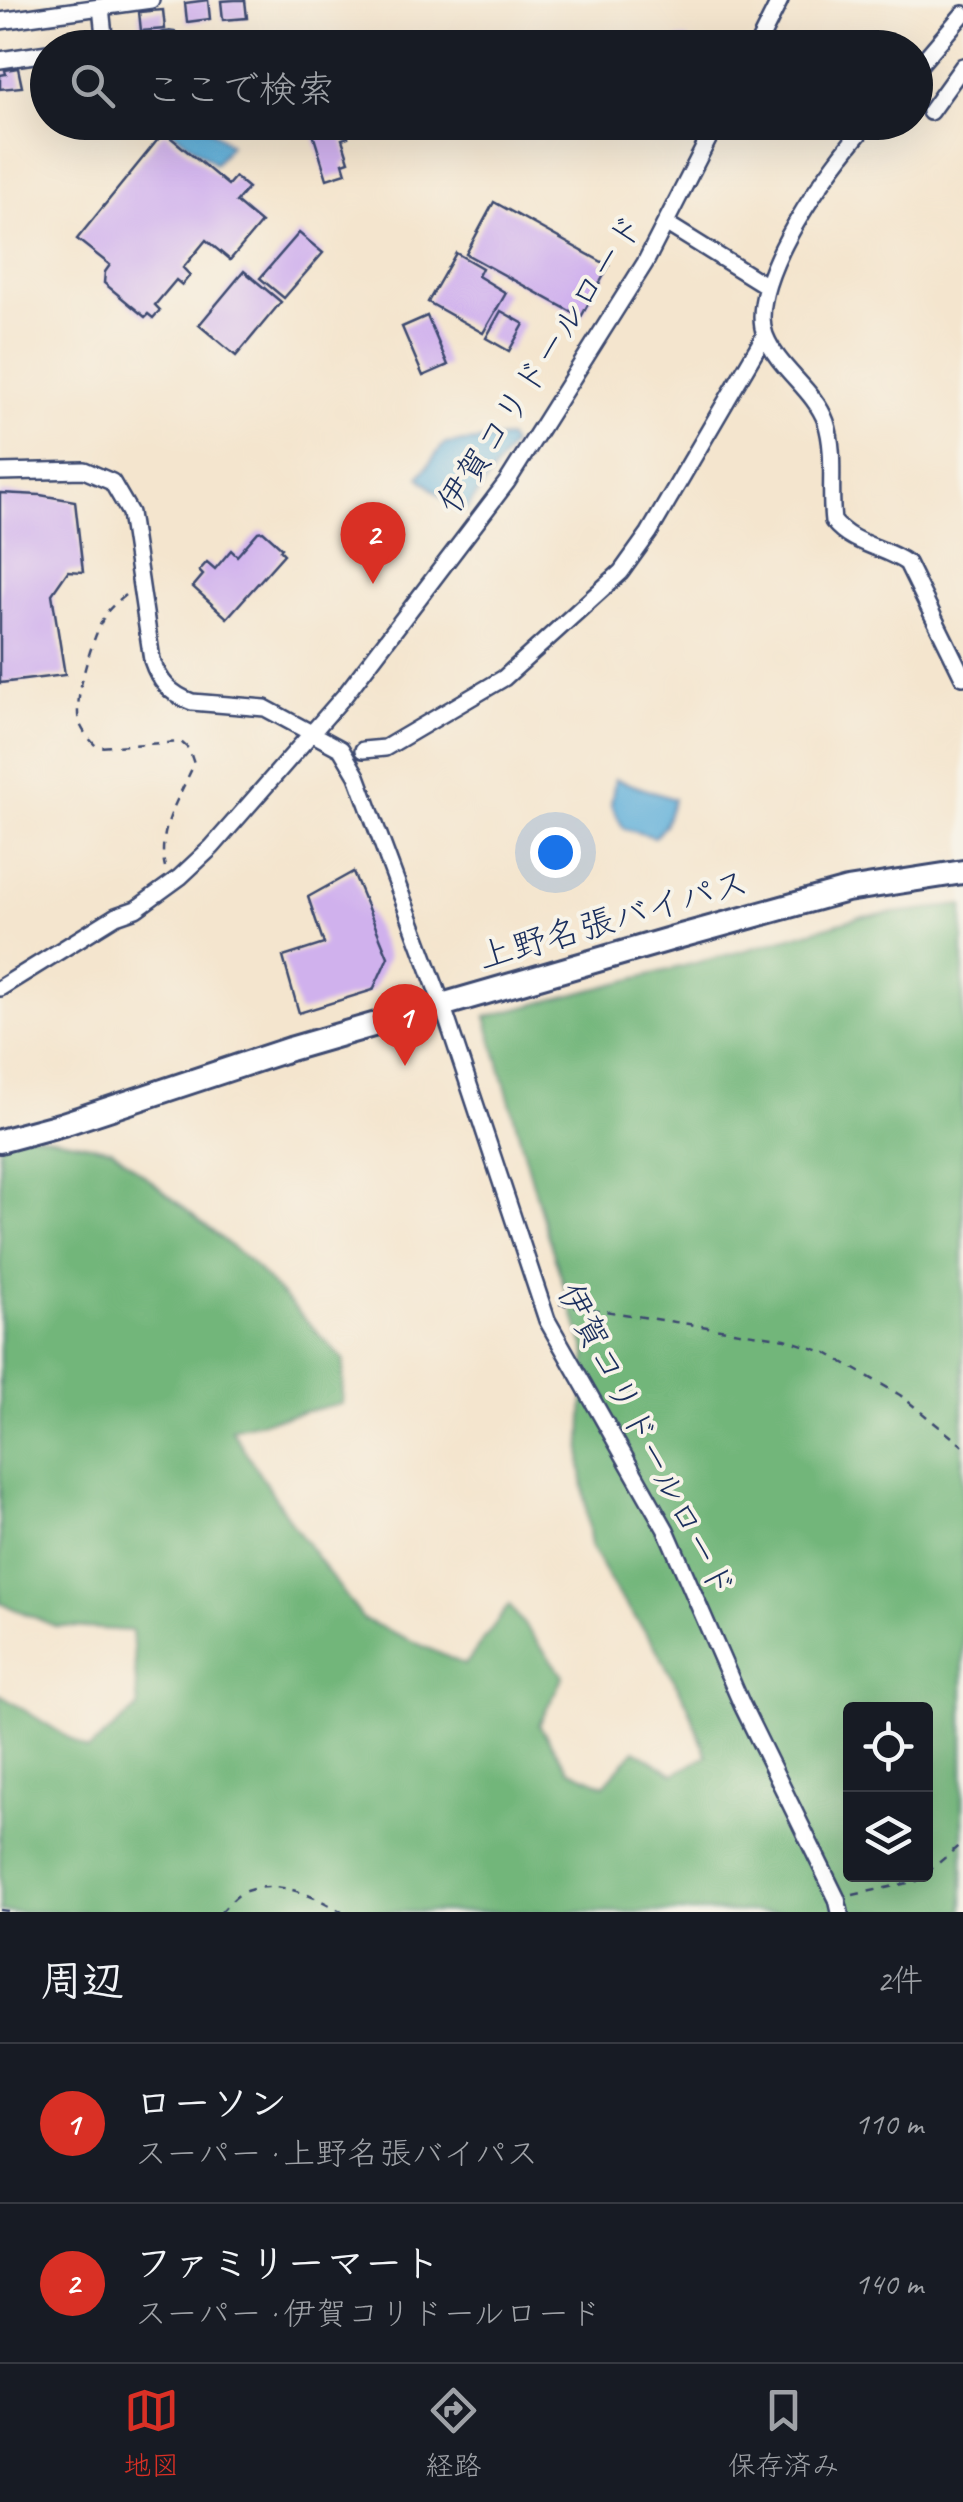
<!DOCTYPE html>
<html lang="ja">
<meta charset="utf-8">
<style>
body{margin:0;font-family:Caveat,"Klee One",sans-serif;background:#20242c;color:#f1f3f6}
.controls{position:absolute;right:30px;bottom:30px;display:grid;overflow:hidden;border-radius:10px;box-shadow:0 10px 40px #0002}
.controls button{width:90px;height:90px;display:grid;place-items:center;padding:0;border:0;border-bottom:2px solid #363941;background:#171b24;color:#f1f3f6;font:50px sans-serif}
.you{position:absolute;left:555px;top:852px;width:35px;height:35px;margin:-25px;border:8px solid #fff;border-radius:50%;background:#1a73e8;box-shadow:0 0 0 15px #1a73e833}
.badge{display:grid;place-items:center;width:65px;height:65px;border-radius:50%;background:#d93025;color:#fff;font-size:32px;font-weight:700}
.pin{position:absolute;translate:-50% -82px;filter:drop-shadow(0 2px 5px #0008)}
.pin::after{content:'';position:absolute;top:52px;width:35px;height:30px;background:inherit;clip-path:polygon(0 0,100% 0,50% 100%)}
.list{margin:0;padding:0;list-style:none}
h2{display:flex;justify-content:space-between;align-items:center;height:130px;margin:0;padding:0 40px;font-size:42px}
h2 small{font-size:32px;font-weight:400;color:#9ea1a6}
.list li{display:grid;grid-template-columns:65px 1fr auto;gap:30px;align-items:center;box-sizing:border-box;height:160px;padding:0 40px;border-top:2px solid #363941}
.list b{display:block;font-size:38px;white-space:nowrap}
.list p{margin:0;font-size:32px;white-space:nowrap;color:#9ea1a6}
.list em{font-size:32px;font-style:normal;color:#9ea1a6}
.icon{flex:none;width:55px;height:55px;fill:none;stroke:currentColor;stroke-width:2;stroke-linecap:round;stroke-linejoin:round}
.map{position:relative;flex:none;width:963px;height:1912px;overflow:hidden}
.search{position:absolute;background:#171b24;box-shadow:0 10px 40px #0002;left:30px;right:30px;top:30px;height:110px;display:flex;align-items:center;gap:25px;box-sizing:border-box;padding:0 35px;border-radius:55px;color:#9ea1a6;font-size:38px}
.sheet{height:450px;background:#171b24}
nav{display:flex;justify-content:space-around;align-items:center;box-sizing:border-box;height:140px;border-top:2px solid #363941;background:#171b24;font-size:28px;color:#9ea1a6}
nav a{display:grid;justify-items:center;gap:5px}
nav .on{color:#d93025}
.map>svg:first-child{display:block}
.forest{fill:#72b67a;stroke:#46726c;stroke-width:2.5;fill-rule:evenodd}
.water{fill:#5eafd9;stroke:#3c6f9c;stroke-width:2.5}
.building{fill:#d0b1ed}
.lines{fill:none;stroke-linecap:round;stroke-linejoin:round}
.minor-casing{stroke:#3c4a6f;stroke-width:20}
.highway-casing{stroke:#3c4a6f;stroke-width:28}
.path{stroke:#3c4a6f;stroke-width:2.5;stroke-dasharray:8 8;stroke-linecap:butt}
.minor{stroke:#fff;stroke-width:15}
.highway{stroke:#fff;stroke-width:22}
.labels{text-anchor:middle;stroke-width:8;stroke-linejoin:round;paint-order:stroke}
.street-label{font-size:35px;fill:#1b2f5e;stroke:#f7f3e8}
</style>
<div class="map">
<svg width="963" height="1912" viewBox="0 0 963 1912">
<rect width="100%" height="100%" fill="#f7f3e8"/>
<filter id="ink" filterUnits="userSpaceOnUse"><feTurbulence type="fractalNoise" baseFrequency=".01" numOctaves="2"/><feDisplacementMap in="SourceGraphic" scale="20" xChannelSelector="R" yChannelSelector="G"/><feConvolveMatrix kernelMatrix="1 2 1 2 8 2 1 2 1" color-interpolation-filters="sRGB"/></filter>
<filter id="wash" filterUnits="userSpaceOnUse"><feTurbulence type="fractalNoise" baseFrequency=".0048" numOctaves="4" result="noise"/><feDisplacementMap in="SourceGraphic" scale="40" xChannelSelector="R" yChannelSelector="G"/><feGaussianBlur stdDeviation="2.25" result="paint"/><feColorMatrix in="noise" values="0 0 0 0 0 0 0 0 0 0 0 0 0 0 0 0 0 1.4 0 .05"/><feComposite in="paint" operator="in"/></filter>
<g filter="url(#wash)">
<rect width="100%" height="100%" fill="#f4e5ce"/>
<!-- forest -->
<path class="forest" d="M963 905V1912H0V1695L88 1750 138 1708 132 1631 55 1626 0 1603V1128L112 1149 250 1262 344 1360 342 1403 231 1429 290 1521 363 1619 465 1665 509 1605 563 1676 539 1725 568 1769 604 1785 635 1750 674 1774 707 1756 687 1703 652 1641 617 1593 591 1547 581 1464 586 1352 548 1237 486 1017 746 950 860 917ZM850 1710H926V1874H850Z"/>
<!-- water -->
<path class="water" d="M162 123H202L230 145 215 164Z
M508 438 512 445 466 510H456L419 477 444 444Z
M615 779 674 799 665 825 655 837 624 829 611 805Z"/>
<g id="blocks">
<!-- building -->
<path class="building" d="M208 0 210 19 187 22 185 3Z
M235 0H245L247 18 223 20 221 1Z
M163 10 165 29 141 31 139 12Z
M528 32 677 43V38L689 39 688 48H527Z
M18 68 22 87 0 89V75L6 74 5 70Z
M315 122H343L348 137 342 139 349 161 343 163 346 173 327 179 310 124Z
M164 132 228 185 235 177 248 188 236 202 261 223 230 260 206 240 183 268 190 275 182 285 176 280 155 305 160 310 153 318 148 314 145 317 104 283 105 272 110 265 77 239Z
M494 202 609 266 581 317 466 254Z
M299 233 323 253 284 298 260 278Z
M456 253 482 268 478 276 506 293 483 333 428 302Z
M244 271 281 302 236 356 199 325Z
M501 311 524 324 509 351 486 338Z
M427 316 448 365 423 376 402 327Z
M0 493 40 495 75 501 83 572 68 571 52 594 65 675 0 683Z
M263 531 282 548 280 550 284 554 227 618 193 587 203 575 199 571 207 562 215 569 231 550 237 556 258 532Z
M353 872 388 957 373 990 299 1013 283 957 324 944 308 897Z"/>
</g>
</g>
<g filter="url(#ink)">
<use href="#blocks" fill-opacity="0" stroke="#3c4a6f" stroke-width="2.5"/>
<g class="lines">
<!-- minor casing -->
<g class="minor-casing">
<path id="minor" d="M0 21 151 0
M91 48 105 45 101 7
M152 48C165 38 173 37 185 48
M756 48 780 0
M0 60 48 53
M916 69 963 14
M930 112 963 66
M869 122C833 162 745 281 765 335 778 369 814 389 826 422 836 453 829 489 833 521 852 545 883 546 907 563L963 677
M667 224 765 285
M0 472 84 470 112 482 130 513 152 660C159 681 170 694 192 702L265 708 341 749 357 776 442 1004 547 1320 666 1530 742 1705 837 1899 840 1912
M363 750 385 748 504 678 621 572 649 533 765 335
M0 988 116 916 136 909 180 877 212 847 345 695 507 482 645 263 717 122"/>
</g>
<!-- highway casing -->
<g class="highway-casing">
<path id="highway" d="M0 1141 63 1124 290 1049 670 939 847 890 963 872"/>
</g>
<!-- path -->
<path class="path" d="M125 595C119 600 112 606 107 612 94 631 73 699 79 721 82 731 90 740 97 747L181 742 189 749 194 764C180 796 156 832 165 867
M559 1304 785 1339 827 1353 900 1395 963 1446
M927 1873 963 1842
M853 1895 917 1881 925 1874
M0 1910 16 1912
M221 1912C228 1905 237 1894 246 1891 279 1879 314 1896 342 1912"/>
<!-- minor -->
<use href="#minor" class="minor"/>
<!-- highway -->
<use href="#highway" class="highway"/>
</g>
</g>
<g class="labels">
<!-- street labels -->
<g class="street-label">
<text transform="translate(540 363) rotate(-57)" y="12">伊賀コリドールロード</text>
<text transform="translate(613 919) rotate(-16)" y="12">上野名張バイパス</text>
<text transform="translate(647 1440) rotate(63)" y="12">伊賀コリドールロード</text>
</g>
</g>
</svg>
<div class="controls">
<button><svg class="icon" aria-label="locate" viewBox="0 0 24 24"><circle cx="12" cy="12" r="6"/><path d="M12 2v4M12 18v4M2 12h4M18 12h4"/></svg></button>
<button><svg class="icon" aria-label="layers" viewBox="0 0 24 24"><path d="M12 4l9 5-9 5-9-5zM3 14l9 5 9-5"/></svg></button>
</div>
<div class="you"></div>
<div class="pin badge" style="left:405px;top:1066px">1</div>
<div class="pin badge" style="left:373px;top:584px">2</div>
<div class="search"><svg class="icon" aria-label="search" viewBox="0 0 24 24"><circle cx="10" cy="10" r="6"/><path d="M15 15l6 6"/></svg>ここで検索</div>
</div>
<section class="sheet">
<h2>周辺<small>2件</small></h2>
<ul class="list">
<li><span class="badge">1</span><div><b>ローソン</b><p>スーパー · 上野名張バイパス</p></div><em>110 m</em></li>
<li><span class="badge">2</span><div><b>ファミリーマート</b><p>スーパー · 伊賀コリドールロード</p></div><em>140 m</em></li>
</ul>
</section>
<nav>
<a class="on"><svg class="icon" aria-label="map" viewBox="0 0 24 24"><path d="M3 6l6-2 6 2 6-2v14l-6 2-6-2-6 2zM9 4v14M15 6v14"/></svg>地図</a>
<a><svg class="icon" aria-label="directions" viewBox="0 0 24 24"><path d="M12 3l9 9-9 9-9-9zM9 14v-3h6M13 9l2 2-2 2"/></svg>経路</a>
<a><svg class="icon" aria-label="saved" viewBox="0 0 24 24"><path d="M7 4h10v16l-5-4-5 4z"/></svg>保存済み</a>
</nav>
